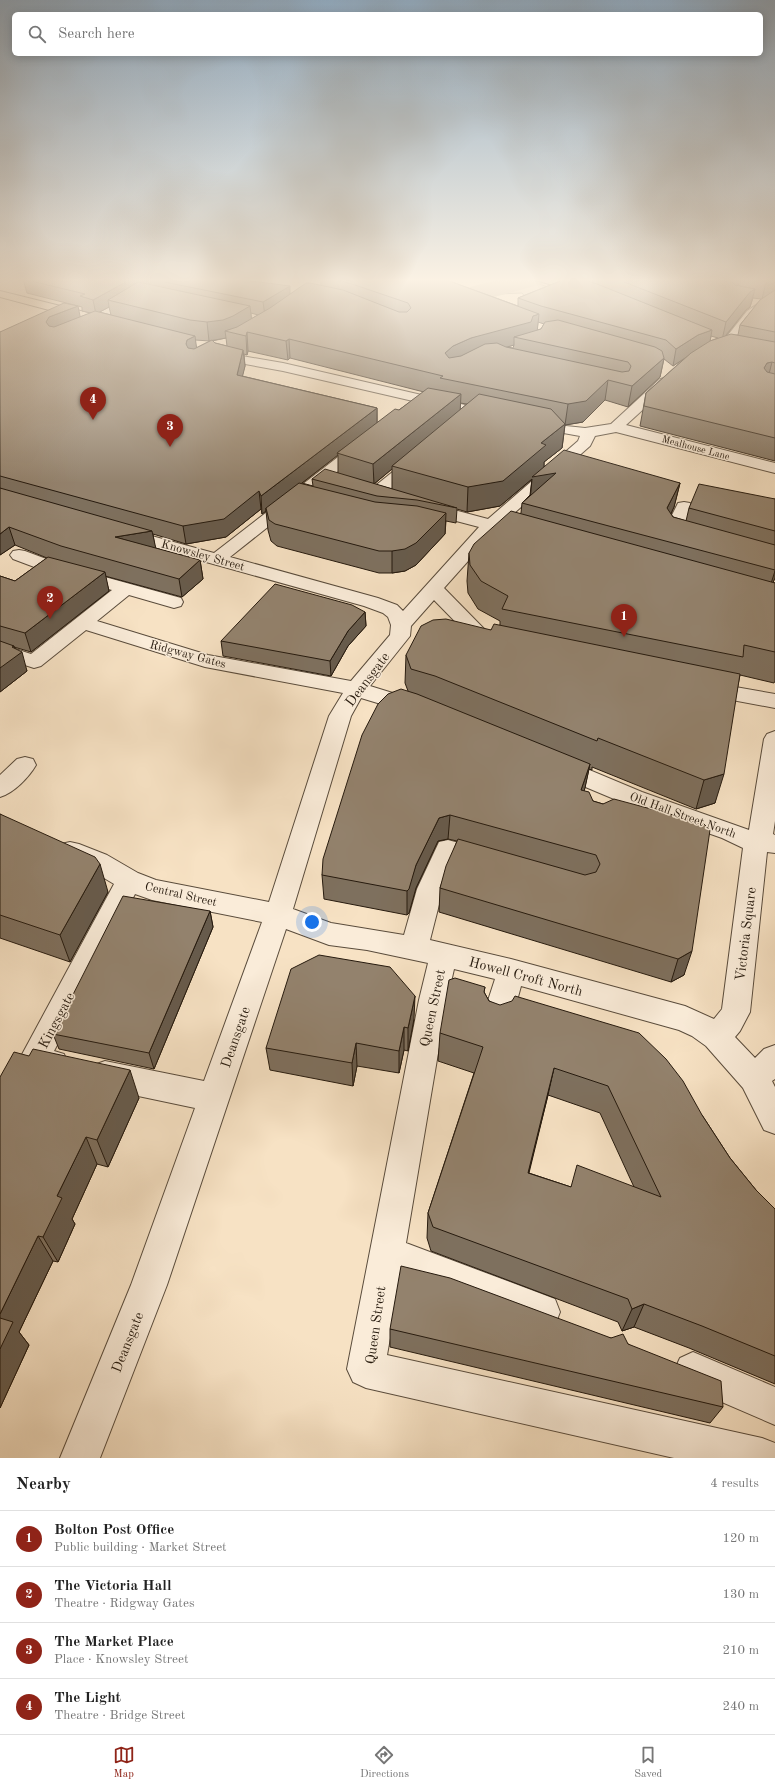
<!DOCTYPE html>
<meta charset="utf-8">
<style>
body{margin:0;font-family:"Old Standard TT",serif;background:#f2f2f2;color:#222}
.you{position:absolute;left:312px;top:922px;width:14px;height:14px;margin:-10px;border:3px solid #fff;border-radius:50%;background:#1a73e8;box-shadow:0 0 0 6px #1a73e833}
.badge{display:grid;place-items:center;width:26px;height:26px;border-radius:50%;background:#8f2418;color:#fff;font-size:13px;font-weight:700}
.pin{position:absolute;translate:-50% -33px;filter:drop-shadow(0 1px 2px #0008)}
.pin::after{content:'';position:absolute;top:21px;width:14px;height:12px;background:inherit;clip-path:polygon(0 0,100% 0,50% 100%)}
.list{margin:0;padding:0;list-style:none}
h2{display:flex;justify-content:space-between;align-items:center;height:52px;margin:0;padding:0 16px;font-size:17px}
h2 small{font-size:13px;font-weight:400;color:#767676}
.list li{display:grid;grid-template-columns:26px 1fr auto;gap:12px;align-items:center;box-sizing:border-box;height:56px;padding:0 16px;border-top:1px solid #e0e0e0}
.list b{display:block;font-size:15px;white-space:nowrap}
.list p{margin:0;font-size:13px;white-space:nowrap;color:#767676}
.list em{font-size:13px;font-style:normal;color:#767676}
.icon{flex:none;width:22px;height:22px;fill:none;stroke:currentColor;stroke-width:2;stroke-linecap:round;stroke-linejoin:round}
.map{position:relative;flex:none;width:775px;height:1458px;overflow:hidden}
.search{position:absolute;background:#fff;box-shadow:0 2px 10px #0003;left:12px;right:12px;top:12px;height:44px;display:flex;align-items:center;gap:10px;box-sizing:border-box;padding:0 14px;border-radius:6px;color:#767676;font-size:15px}
.sheet{height:276px;background:#fff}
nav{display:flex;justify-content:space-around;align-items:center;box-sizing:border-box;height:56px;border-top:1px solid #e0e0e0;background:#fff;font-size:11px;color:#767676}
nav a{display:grid;justify-items:center;gap:2px}
nav .on{color:#8f2418}
.map>svg:first-child{display:block}
.green{fill:#d3c0a5;stroke:#7c6d5a}
.lines{fill:none;stroke-linecap:round;stroke-linejoin:round}
.river{fill:#b09e86;fill-rule:evenodd}
.minor-casing{stroke:#5a4c3c;stroke-width:2}
.major-casing{stroke:#261a0e;stroke-width:2}
.minor{fill:#faecd9;fill-rule:evenodd}
.major{fill:#f7e2c4;fill-rule:evenodd}
.wall{fill:#7e705e;stroke:#261a0e;fill-rule:evenodd}
.shaded-wall{fill:#675b4c;stroke:#261a0e}
.building{fill:#93826d;stroke:#261a0e;fill-rule:evenodd}
.labels{text-anchor:middle;stroke-width:3;stroke-linejoin:round;paint-order:stroke}
.far-street-label{font-size:10px;fill:#261a0e;stroke:#faecd9}
.street-label{font-size:12px;fill:#261a0e;stroke:#faecd9}
.near-street-label{font-size:14px;fill:#261a0e;stroke:#faecd9}
</style>
<div class="map">
<svg width="775" height="1458" viewBox="0 0 775 1458">
<rect width="100%" height="100%" fill="#f7e2c4"/>
<filter id="stains"><feTurbulence type="fractalNoise" baseFrequency=".005" numOctaves="4"/><feColorMatrix values="0 0 0 0 .2 0 0 0 0 .09 0 0 0 0 .02 0 0 0 .5 -.17"/></filter>
<radialGradient id="worn" r=".72"><stop offset=".6" stop-color="#630" stop-opacity="0"/><stop offset="1" stop-color="#630" stop-opacity=".3"/></radialGradient>
<!-- green -->
<path class="green" d="M513 282 536 283 569 294 531 303 522 293 497 294 484 290Z"/>
<g class="lines">
<!-- river -->
<path class="river" d="M505 278H549L546 283 479 301 470 299 466 293 470 287Z"/>
<!-- minor casing -->
<g class="minor-casing">
<path id="minor" d="M157 278H171L102 322 85 330H77L75 327 77 324 94 316Z
M775 294V302C768 307 760 312 754 317 742 331 730 360 707 355L706 352 707 349 721 344 747 311 771 295Z
M216 345 242 356 283 363 491 411 496 412 498 415 496 418 491 419 283 371 234 362 218 356 210 349 212 346Z
M665 378 670 379 672 382 670 385 626 425 775 463V473L616 432 595 436 590 446 503 523 528 530 531 534 528 538 522 539 494 532 444 588 495 640 498 644 495 648 488 650 481 648 434 600 411 626 410 636 370 686 422 702 425 707 422 712 414 714 361 698 351 716 293 909 331 923 404 935 417 889 439 842 448 840 491 852 495 859 491 866 482 869 455 861 443 889 430 940 511 959 685 1006 714 1019 722 1009 743 848 722 838 626 804 552 773 549 767 552 761 560 759 568 761 642 792 749 830 764 739 767 734 775 731V821L773 834 775 835V853L767 852 750 1012 740 1031 735 1037 755 1058 764 1049 775 1045V1079L772 1081 775 1087V1134L764 1130 743 1088 706 1046 692 1036 679 1030 521 986 512 1019 507 1028 497 1032 487 1028 482 1019 495 979 454 969 447 1000 406 1243 555 1299 560 1312 555 1325 542 1330 401 1276 387 1355 762 1438 775 1443V1458H674L366 1388 353 1382 347 1369 419 1000 428 963 367 950 329 945 286 929 167 1285 100 1458H60L131 1285 195 1108 105 1089 94 1085 90 1075 94 1065 105 1061 204 1081 262 922 152 900 135 894 54 1051 64 1054 68 1064 64 1074C49 1079 38 1075 23 1070L19 1060 114 884 89 869 61 858 58 851 61 844 70 842 79 844 107 855 138 873 156 880 269 902 329 716 343 693 205 667 86 630 41 666 34 668 0 657V644L31 654 112 590 53 574 13 559 10 555 13 551 19 550 25 551 65 566 181 598 183 602 181 606 174 608 129 595 97 621 208 655 351 681 390 635 391 625 388 617 383 613 364 606 120 538 117 534 120 530 126 529 214 553 356 443 361 441 366 443 369 446 366 449 230 557 378 598 397 605 403 611 479 527 422 512 420 508 422 504 428 503 488 519 578 441 580 436 530 427 528 424 530 421 535 420 566 426 585 428 611 424 660 379Z
M415 456 420 458 423 461 420 464 382 496 376 498 370 496 368 493 370 490 410 458Z
M684 502 690 503 692 507 681 533 689 536 692 540 689 544 683 545 668 541 663 533 678 503Z
M707 682 775 694V708L700 694 696 689 700 684Z
M25 757 33 759 36 765C29 777 14 793 0 797V775L17 759Z
M693 1352 775 1387V1425L680 1384 674 1371 680 1358Z"/>
</g>
<!-- major casing -->
<g class="major-casing">
<path id="major" d="M535 278H553L589 290 591 292 585 295 536 280Z
M0 291 117 320 119 323 117 326 113 327 0 297Z"/>
</g>
<!-- minor -->
<use href="#minor" class="minor"/>
<!-- major -->
<use href="#major" class="major"/>
</g>
<!-- wall -->
<path class="wall" d="M229 278 290 294 321 285V278H441L518 306V298L565 279 562 278H775V461L640 426 646 393 685 358 673 366 664 359 660 377 628 407 605 400 583 422 565 425 562 448 544 462V467L680 483 674 507 671 514 673 517 686 521 689 508 775 499V578L773 582 775 583V681L774 683 740 675 715 803 696 809 592 767V770L589 769 584 791 593 801 603 804 703 823 684 975 671 982 439 912 440 888 457 841 448 839 438 841 416 888 409 913 407 915 324 899 322 875 408 691 405 683 406 655 491 630 500 625V621L478 609 468 593 467 581 469 553 521 513 522 503 530 495 532 479 500 506 467 512 457 509 456 523 446 521 445 534 416 565 405 571 392 573H379L277 546 271 541 268 530 266 511 262 514 261 509 226 537 186 544 153 534 155 548 200 560 203 579 182 597 105 576 109 591 31 652 14 647 27 671 0 692V576L15 581 47 558 15 545 0 555V332L80 317 91 313 82 311V307L27 293 23 279ZM753 298 761 299 740 325 738 335 726 336 746 310 750 307ZM109 307 111 315 99 312ZM251 313 258 315 251 319ZM538 322 544 324 541 329 537 330ZM711 336 718 338 710 341ZM226 338 227 346 215 343 212 341ZM195 340 210 341 196 348ZM514 345 513 348 507 347ZM248 351 288 360 290 358 424 392 399 410 377 423V408L242 376 245 366 244 354 247 355ZM460 403 467 404 460 410ZM338 455V473L312 479 313 486 302 483ZM392 469V489L374 484Z
M365 612 366 626 348 646 331 676 223 656 221 641Z
M0 814 108 892 70 962 0 938Z
M210 911 213 927 154 1069 59 1049 53 1034Z
M485 987 484 992 489 1001 702 1115 730 1158 756 1190 775 1209V1384L689 1348 634 1327 622 1331 618 1322 431 1251 427 1238 428 1213 474 1073 438 1061 440 1033ZM548 1095 600 1113 634 1187H571L529 1173Z
M414 1019 408 1051 404 1050 399 1073 357 1066 353 1086 270 1070 266 1048Z
M0 1077 139 1098 108 1167 97 1164 72 1219 75 1224 58 1262 53 1261 19 1332 29 1345 0 1408Z
M390 1329 611 1338 628 1344 723 1407 710 1423 390 1347Z"/>
<!-- shaded-wall -->
<path class="shaded-wall" d="M133 278H152L150 279 151 284 118 302 108 300 109 307 96 314 93 300Z
M740 278 736 295 732 282 735 279Z
M774 278H775V294L762 299 766 282Z
M290 286V300L265 316 263 302Z
M755 289 750 307 746 310 722 340 726 322 750 292Z
M78 306 81 321 52 332 46 322 49 317Z
M250 306 252 324 225 331 226 338 209 341 207 322Z
M539 314 537 333 514 337V345L470 358 452 366 445 353 453 346 471 338Z
M712 330 709 347 694 352 673 366 676 349 698 335Z
M247 332 248 351 247 355 246 336Z
M195 336 197 351 188 359 186 344 187 340Z
M289 339 290 358 288 360 286 341Z
M243 350 245 366 239 391 237 375Z
M664 358 660 377 628 407 632 386Z
M772 362 767 382 764 368 767 363Z
M608 380 605 400 583 422 565 425 568 404Z
M461 394 460 414 392 466V469L374 484 373 464Z
M377 408V425L337 453 338 455 266 511V508V511L262 514 261 496Z
M565 424 562 448 544 462V469L556 473 530 501 532 479 500 506 467 512 468 487 541 443Z
M680 483 674 507 662 532 667 508Z
M259 491 261 509 226 537 186 544 183 526Z
M446 513 445 534 416 565 405 571 392 573V551Z
M9 527 15 545 0 555V534Z
M152 531 156 549 115 537Z
M200 560 203 579 182 597 179 579Z
M775 571V578L767 596Z
M105 572 109 591 31 652 25 633Z
M365 612 366 626 348 646 331 676 330 661 348 631Z
M14 646 17 655 22 652 27 671 0 692V668L12 647Z
M590 764 585 788 577 814 581 790Z
M724 774 715 803 696 809 704 780Z
M450 815 448 839 438 841 416 888 409 913 407 915V891L416 865 439 818Z
M100 864 108 892 70 962 60 935Z
M210 911 213 927 154 1069 149 1053Z
M692 951 684 975 671 982 678 959Z
M415 996 414 1019 408 1051V1028Z
M404 1027V1050L399 1073V1051Z
M356 1043 357 1066 353 1086 352 1063Z
M554 1068 548 1095 522 1198 528 1173Z
M130 1070 139 1098 108 1167 97 1140Z
M86 1137 97 1164 72 1219 75 1224 58 1262 43 1237 57 1196Z
M38 1236 53 1261 19 1332 29 1345 0 1408V1314Z
M644 1304 634 1327 622 1331 632 1309Z"/>
<!-- building -->
<path class="building" d="M24 278H133L93 300 80 296 85 294 23 279Z
M151 278H229L290 286 263 302 150 279Z
M332 278H441L539 314 533 316 531 322 471 338 453 346 445 353 449 358 461 356 485 344 497 343 506 347 622 372 629 371 631 366 628 362 514 337 541 329 545 322 558 320 655 347 662 351 664 358 632 386 608 380 586 401 568 404 440 378 443 376 289 339 286 341 247 332 246 336 225 331 237 327 270 308 306 283H310L343 290 399 312H407L411 308 408 303 352 284Z
M568 278H579L597 284 712 330 698 335 676 349 666 340 541 306 518 298Z
M614 278H711L717 280 720 278H735L732 282 735 285 755 289 750 292 726 322Z
M747 278H774L766 282Z
M138 282 250 306 233 316 223 320 207 322 190 320 108 300Z
M775 290V332L740 325 760 300Z
M64 303 78 306 49 317 46 322 49 326 54 327 95 311 195 336 187 340 186 344 188 348 194 349 212 340 215 343 243 350 237 375 377 408 261 496 259 491 224 519 183 526 0 476V332Z
M731 334 775 342V363L772 362 767 363 764 368 767 372 775 374V438L644 406 646 393 691 353 710 341Z
M428 388 461 394 373 464 337 453 395 409 399 410Z
M479 394 551 409 565 424 541 443 546 445 503 481 468 487 392 466Z
M564 450 680 483 667 508 673 517 775 545V570L522 503 556 473 532 477Z
M325 469 457 508 417 500 377 496 312 479Z
M299 483 375 502 417 506 446 513 416 543 405 549 392 551H379L275 524 269 520 266 508Z
M699 484 775 499V531L689 508Z
M0 488 152 531 115 537 200 560 179 579 61 546 9 527 0 534Z
M511 511 775 583V652L744 645 743 657 502 609 508 596 481 581 470 565 469 553 474 544Z
M48 557 105 572 25 633 0 626V576L15 581Z
M275 584 352 605 365 612 348 631 330 661 221 641Z
M446 619 491 630 494 624 740 674 724 774 704 780 598 738 597 741 435 676 411 669 406 655 421 626 433 620Z
M0 641 14 646 12 647 22 652 0 668Z
M401 689 417 694 590 764 581 790 589 792 593 801 603 804 614 799 703 823 710 830 692 951 678 959 440 888 446 866 458 839 585 875 596 872 600 864 596 855 450 815 439 818 416 865 409 889 407 891 322 875 323 859 362 735 378 704 388 694Z
M0 814 95 857 100 864 60 935 0 915Z
M123 896 210 911 149 1053 53 1034Z
M319 955 390 967 415 996 408 1028 404 1027 399 1051 356 1043 352 1063 266 1048 291 969Z
M455 978 485 987 484 992 489 1001 500 1005 512 1001 515 996 639 1033 666 1059 683 1081 702 1115 730 1158 756 1190 775 1209V1356L702 1326 644 1304 632 1309 628 1299 433 1227 428 1213 483 1047 440 1033 449 980ZM554 1068 608 1086 661 1197 577 1165 571 1187 528 1173Z
M33 1049 130 1070 97 1140 86 1137 57 1196 62 1198 43 1237 38 1236 0 1314V1077L14 1052 29 1056Z
M401 1266 450 1278 611 1338 623 1334 628 1344 721 1381 723 1407 390 1329Z
M0 1318 13 1322 0 1349Z"/>
<!-- sky -->
<linearGradient id="sky" x2="0" y2="1"><stop stop-color="#91abc1"/><stop offset="0.58" stop-color="#fbf2e4"/><stop offset="1" stop-color="#fbf2e4" stop-opacity="0"/></linearGradient>
<rect width="775" height="483" fill="url(#sky)"/>
<g class="labels">
<!-- far-street labels -->
<g class="far-street-label">
<text transform="translate(696 447) rotate(15)" y="4">Mealhouse Lane</text>
</g>
<!-- street labels -->
<g class="street-label">
<text transform="translate(203 555) rotate(16)" y="4">Knowsley Street</text>
<text transform="translate(188 654) rotate(15)" y="4">Ridgway Gates</text>
<text transform="translate(683 815) rotate(20)" y="4">Old Hall Street North</text>
<text transform="translate(181 894) rotate(13)" y="4">Central Street</text>
</g>
<!-- near-street labels -->
<g class="near-street-label">
<text transform="translate(367 679) rotate(-53)" y="5">Deansgate</text>
<text transform="translate(745 934) rotate(-83)" y="5">Victoria Square</text>
<text transform="translate(526 976) rotate(15)" y="5">Howell Croft North</text>
<text transform="translate(432 1008) rotate(-78)" y="5">Queen Street</text>
<text transform="translate(56 1020) rotate(-62)" y="5">Kingsgate</text>
<text transform="translate(235 1037) rotate(-71)" y="5">Deansgate</text>
<text transform="translate(375 1325) rotate(-82)" y="5">Queen Street</text>
<text transform="translate(127 1342) rotate(-68)" y="5">Deansgate</text>
</g>
</g>
<rect width="100%" height="100%" filter="url(#stains)"/>
<rect width="100%" height="100%" fill="url(#worn)"/>
</svg>
<div class="you"></div>
<div class="pin badge" style="left:624px;top:637px">1</div>
<div class="pin badge" style="left:50px;top:619px">2</div>
<div class="pin badge" style="left:170px;top:447px">3</div>
<div class="pin badge" style="left:93px;top:420px">4</div>
<div class="search"><svg class="icon" aria-label="search" viewBox="0 0 24 24"><circle cx="10" cy="10" r="6"/><path d="M15 15l6 6"/></svg>Search here</div>
</div>
<section class="sheet">
<h2>Nearby<small>4 results</small></h2>
<ul class="list">
<li><span class="badge">1</span><div><b>Bolton Post Office</b><p>Public building · Market Street</p></div><em>120 m</em></li>
<li><span class="badge">2</span><div><b>The Victoria Hall</b><p>Theatre · Ridgway Gates</p></div><em>130 m</em></li>
<li><span class="badge">3</span><div><b>The Market Place</b><p>Place · Knowsley Street</p></div><em>210 m</em></li>
<li><span class="badge">4</span><div><b>The Light</b><p>Theatre · Bridge Street</p></div><em>240 m</em></li>
</ul>
</section>
<nav>
<a class="on"><svg class="icon" aria-label="map" viewBox="0 0 24 24"><path d="M3 6l6-2 6 2 6-2v14l-6 2-6-2-6 2zM9 4v14M15 6v14"/></svg>Map</a>
<a><svg class="icon" aria-label="directions" viewBox="0 0 24 24"><path d="M12 3l9 9-9 9-9-9zM9 14v-3h6M13 9l2 2-2 2"/></svg>Directions</a>
<a><svg class="icon" aria-label="saved" viewBox="0 0 24 24"><path d="M7 4h10v16l-5-4-5 4z"/></svg>Saved</a>
</nav>
